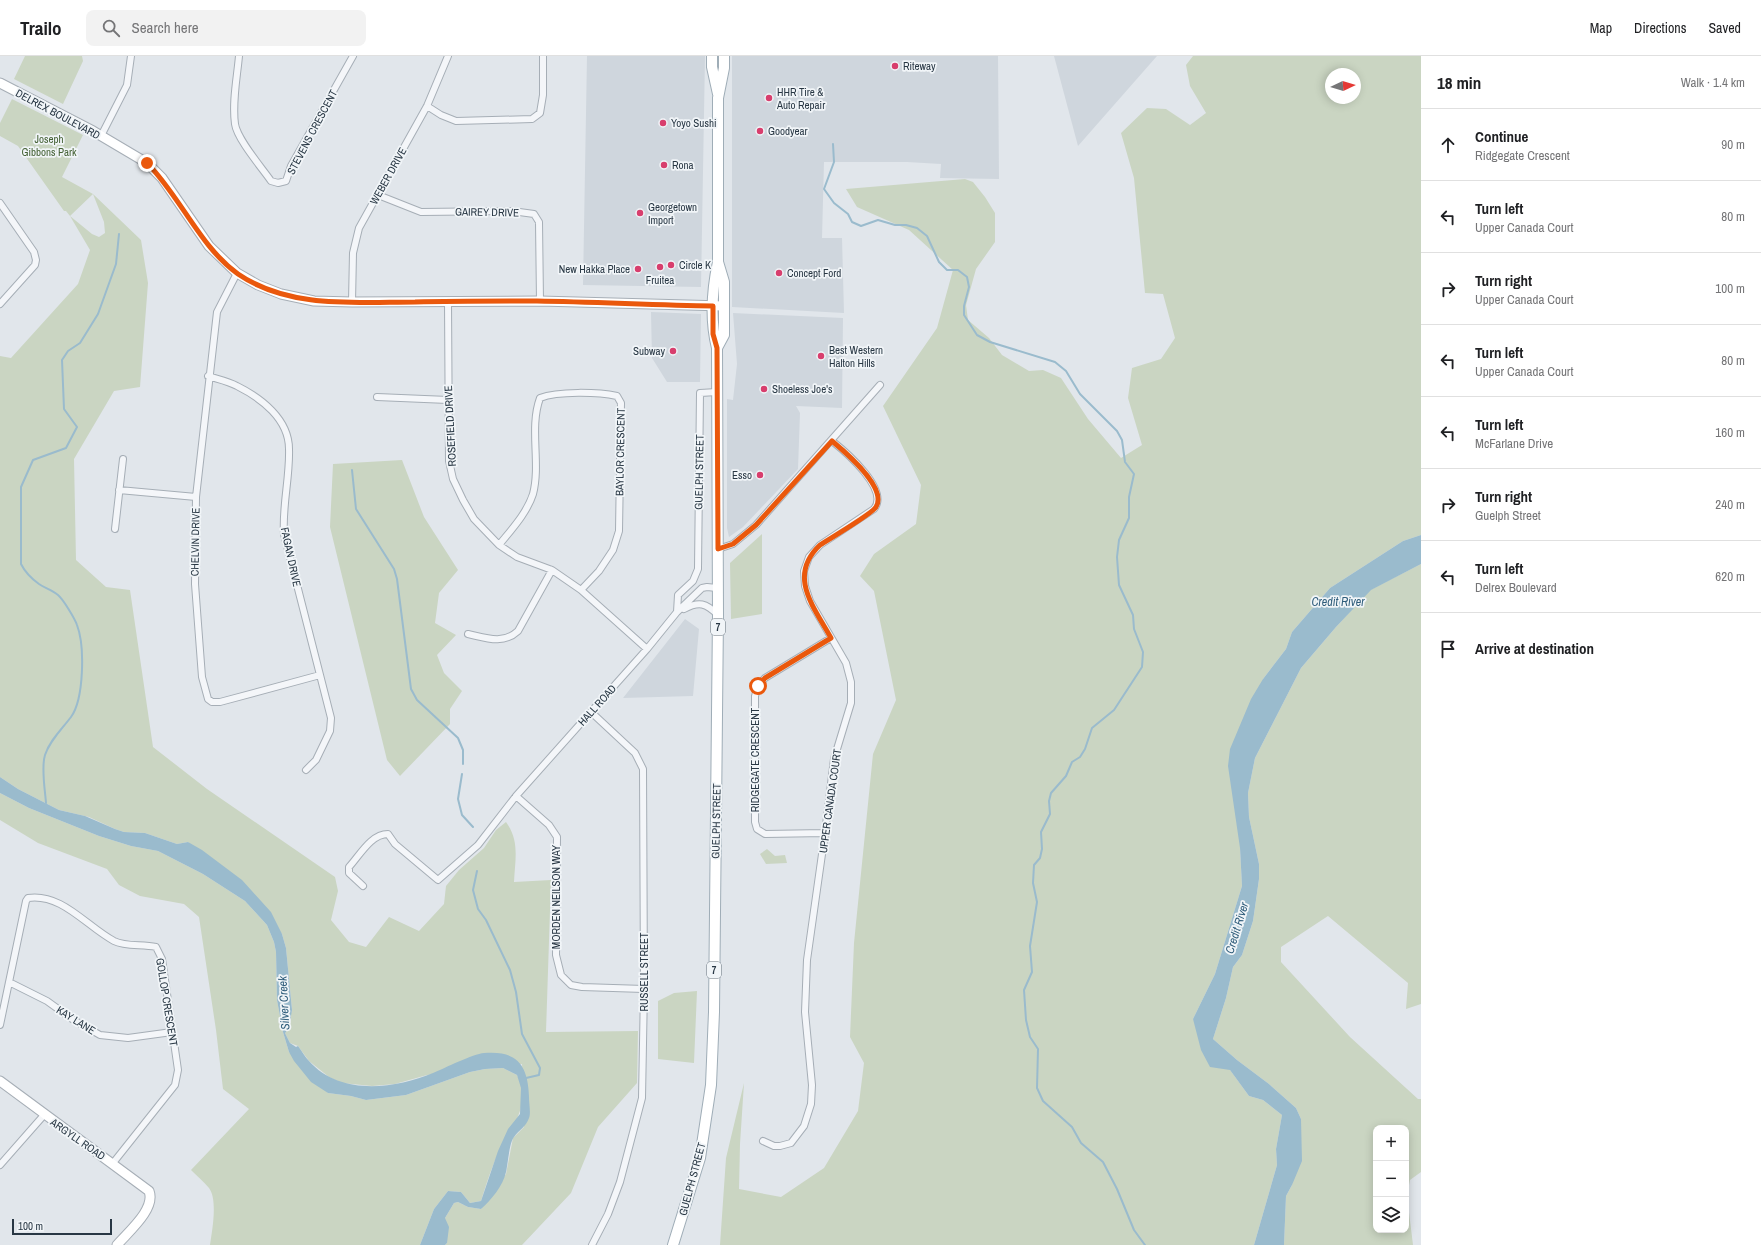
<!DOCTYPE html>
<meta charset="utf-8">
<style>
body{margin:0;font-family:"Archivo Narrow",sans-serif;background:#f2f2f2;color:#202124}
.controls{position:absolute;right:12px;bottom:12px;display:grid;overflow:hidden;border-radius:8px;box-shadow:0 2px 10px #0003}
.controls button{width:36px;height:36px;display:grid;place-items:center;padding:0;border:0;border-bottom:1px solid #e0e0e0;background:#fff;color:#202124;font:20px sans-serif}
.compass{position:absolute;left:1325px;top:12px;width:36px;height:36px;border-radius:50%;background:#fff;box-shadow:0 2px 10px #0003;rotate:86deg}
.scale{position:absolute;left:12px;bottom:10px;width:100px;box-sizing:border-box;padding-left:4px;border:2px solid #283744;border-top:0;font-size:11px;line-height:14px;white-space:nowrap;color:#283744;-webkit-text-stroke:3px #f1f5f8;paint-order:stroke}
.stop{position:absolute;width:12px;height:12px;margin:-9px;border:3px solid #ea580c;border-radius:50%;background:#fff}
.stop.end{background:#ea580c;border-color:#fff;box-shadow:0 1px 4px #0008}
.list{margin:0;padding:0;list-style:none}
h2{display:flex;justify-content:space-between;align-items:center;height:52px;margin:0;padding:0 16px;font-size:17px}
h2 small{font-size:13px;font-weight:400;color:#757577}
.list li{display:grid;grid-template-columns:26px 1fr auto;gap:12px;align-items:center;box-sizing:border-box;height:72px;padding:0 16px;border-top:1px solid #e0e0e0}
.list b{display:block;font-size:15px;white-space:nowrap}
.list p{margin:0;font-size:13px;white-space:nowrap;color:#757577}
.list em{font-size:13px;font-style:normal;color:#757577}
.icon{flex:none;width:22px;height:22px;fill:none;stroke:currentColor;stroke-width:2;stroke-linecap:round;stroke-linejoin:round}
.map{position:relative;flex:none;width:1421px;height:1189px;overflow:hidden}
header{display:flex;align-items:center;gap:24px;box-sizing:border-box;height:56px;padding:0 20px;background:#fff;border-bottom:1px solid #e0e0e0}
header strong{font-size:19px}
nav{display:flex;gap:22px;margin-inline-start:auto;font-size:14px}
.search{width:280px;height:36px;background:#f2f2f2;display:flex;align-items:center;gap:10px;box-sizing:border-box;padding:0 14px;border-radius:8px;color:#757577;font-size:15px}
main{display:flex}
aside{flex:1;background:#fff}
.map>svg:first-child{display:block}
.built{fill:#cfd6dd}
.green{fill:#cad5c2;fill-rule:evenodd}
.water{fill:#9abbcd}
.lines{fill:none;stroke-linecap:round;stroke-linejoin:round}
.stream{stroke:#9abbcd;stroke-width:2}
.street-casing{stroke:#a6aeb6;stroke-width:8}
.secondary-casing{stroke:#a6aeb6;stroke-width:11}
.primary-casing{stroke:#9fadb7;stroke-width:12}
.street{stroke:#f4f6f9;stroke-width:6}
.secondary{stroke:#fff;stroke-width:9}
.primary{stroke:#fff;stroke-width:10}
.route{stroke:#ea580c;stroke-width:5}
.poi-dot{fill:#d83e6d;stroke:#f1f5f8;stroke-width:1.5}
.labels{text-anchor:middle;stroke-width:3.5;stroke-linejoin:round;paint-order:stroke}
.shield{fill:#f1f5f8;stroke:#64707a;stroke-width:1}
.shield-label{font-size:10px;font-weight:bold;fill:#283744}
.poi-label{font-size:11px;fill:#283744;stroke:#f1f5f8;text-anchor:start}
.street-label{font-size:11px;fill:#283744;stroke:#f1f5f8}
.park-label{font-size:11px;fill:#446134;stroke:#f1f5f8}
.water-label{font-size:12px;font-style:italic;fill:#2f5d7b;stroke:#f1f5f8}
</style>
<header>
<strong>Trailo</strong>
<div class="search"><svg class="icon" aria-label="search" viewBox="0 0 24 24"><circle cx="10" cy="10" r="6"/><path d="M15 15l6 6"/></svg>Search here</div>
<nav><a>Map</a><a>Directions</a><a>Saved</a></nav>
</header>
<main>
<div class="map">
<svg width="1421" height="1189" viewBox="0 0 1421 1189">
<rect width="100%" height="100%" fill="#e1e6eb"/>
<!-- built -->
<path class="built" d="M587 0H705L701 231 583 229Z
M732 0H998L999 123 940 122 941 108 907 106H824L822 182H842L844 257 732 251Z
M1054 0H1157L1078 90Z
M651 256 701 258 700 326H667L652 302Z
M733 257 843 262 842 352 796 350 800 357 798 413 743 471 729 481 727 472V343L733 344 737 308Z
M685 563 699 573 693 640 623 642Z"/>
<!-- green -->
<path class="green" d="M25 0H82L83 5 63 48 14 23Z
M1193 0H1421V479L1403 485 1330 532 1292 576 1286 593 1263 623 1240 792 1242 830 1215 918 1193 963 1249 1040 1263 1044 1282 1059 1276 1093 1277 1109 1254 1189H720L726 1102 744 1027 740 1088 739 1133 781 1141 824 1112 858 1055 864 1007 850 981 854 887 873 698 896 644 874 535 860 520 874 498 916 468 921 429 883 350 937 272 953 214 909 174 857 151 846 133 965 123 973 126 985 141 995 157V186L976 213 966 249 968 264 989 282 1002 299 1029 315 1043 314 1061 322 1088 363 1121 402 1142 389 1128 342 1132 312 1161 303 1175 282 1163 238 1145 237 1134 122 1121 77 1147 52 1166 53 1190 69 1206 57 1190 30 1186 9ZM1331 18H1355V42H1331Z
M12 43 83 79 62 121 93 138 141 184 148 227 140 331 114 335 74 403 76 504 106 531 130 534 153 691 207 733 335 821 338 835 331 864 349 886 366 891 389 861 419 875 444 848 446 830 459 814 484 792 496 774 506 766C520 785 515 804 514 826L551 824 546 976 638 975 637 1027 598 1071 571 1137 522 1189H445L447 1187 445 1162 454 1147 458 1146 468 1151 481 1153 506 1118 513 1082 524 1071 522 1008 427 1019 395 1028 372 1030 352 1028 341 1027 329 1021 309 1005 298 990 290 987 285 977 292 954 286 892 282 878 188 786 177 788 145 777 124 776 115 773 89 761 59 754 18 733 0 721V300L11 302 78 228 90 194 70 160 66 155H64L18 90 0 80V67ZM93 138 104 166 105 177 99 181 92 178 70 160Z
M402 404 424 461 458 514 439 537 435 567 456 579 437 599 444 617 462 635 450 653V668L400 720 387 704 330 471 333 408Z
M762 478V558L731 563 730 507Z
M1421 508V948L1406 953 1408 927 1328 860 1281 891V906L1350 981 1418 1043H1421V1116L1410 1124 1407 1140 1413 1189H1284L1286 1140 1292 1129 1301 1063 1296 1052 1269 1028 1237 1004 1213 983 1226 942 1233 911 1242 899 1253 865 1259 823V808L1249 761 1248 737 1255 702 1301 612 1336 571 1370 534ZM1376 1072H1406V1174H1376Z
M0 737 29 752 99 780 131 790 158 795 203 818 245 845 267 869 274 886 276 896 277 944 283 976 289 996 328 1037 351 1040 366 1044 406 1039 470 1016 485 1013 503 1012 517 1019C535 1052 504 1079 494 1107 489 1119 485 1132 481 1145L470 1147 461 1136 448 1135 434 1153 420 1189H210C212 1175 218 1144 209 1132 204 1126 197 1120 191 1114L249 1053 223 1033 216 974 199 861 184 848 140 840 119 829 107 813 38 787 0 764Z
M767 793 775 800 785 799 787 807 766 808 760 798Z
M697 935 694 1007 658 1003V945L674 937Z"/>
<!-- water -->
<path class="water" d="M1421 479V508L1371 534 1336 571 1301 612 1255 702 1248 737 1249 761 1259 808V823L1253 865 1242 899 1233 911 1226 942 1213 983 1237 1004 1269 1028 1296 1052 1301 1063 1302 1105 1292 1129 1286 1140 1284 1189H1254L1277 1109 1276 1093 1282 1059 1263 1044 1249 1040 1230 1014 1210 1011 1201 994 1193 963 1215 918 1242 830 1240 792 1228 710 1230 693 1251 643 1263 623 1286 593 1292 576 1330 532 1403 485Z
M0 721 18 733 59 754 85 760 115 773 124 776 145 777 177 788 188 786 202 794 242 824 271 856 282 878 286 892 292 954 289 972 285 977 290 987 296 991 298 990C302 995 305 1001 309 1005 340 1040 394 1033 433 1017 445 1012 473 998 484 997 518 994 528 1010 529 1041 529 1048 531 1057 529 1062 526 1071 519 1074 514 1081 509 1087 508 1108 506 1116 503 1130 491 1144 481 1153L468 1151 458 1146 454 1147 445 1162 449 1171 447 1187 445 1189H420L434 1153 448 1135 461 1136 470 1147 481 1145 498 1095 508 1073 520 1058 521 1032 517 1019 503 1012 485 1013 470 1016 406 1039 366 1044 351 1040 328 1037 311 1026 294 1005 289 996 283 976 277 944 276 896 274 886 267 869 245 845 203 818 158 795 131 790 99 780 29 752 0 737Z"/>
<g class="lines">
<!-- stream -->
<path class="stream" d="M833 88 834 106 824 133 834 147 848 158 852 166 861 170 878 164 895 169H906L917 172 927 180 939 206 947 214H958L967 221 969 231 964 250V259L977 279 990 286 1055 306 1066 315 1080 338 1117 375 1122 384 1125 406 1134 418 1129 441V462L1119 484 1117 501 1119 529 1133 559 1134 573 1143 596 1142 611 1114 654 1092 672 1085 693 1080 701 1072 706 1066 720 1051 737 1049 745 1050 758 1041 776 1042 793 1040 802 1034 809 1033 827 1037 846 1030 890 1032 916 1024 934 1026 964 1030 981 1038 993 1037 1032 1043 1045 1072 1071 1081 1087 1103 1106 1117 1133 1134 1174 1145 1189
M352 414 356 453 394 513 397 523 411 633 417 644 458 682 463 694V708
M462 718 458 743 462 759 473 771
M46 747C45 734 41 711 45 699 50 684 62 673 71 661 84 643 85 590 77 569 75 563 63 543 58 539 52 534 45 532 39 528 32 523 25 516 21 508V431L33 404 66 392 77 371 64 353 62 304 68 295 80 287 98 258 116 208 119 178
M477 815 473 834 478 853 486 864 510 914 516 936 522 978 540 1012 539 1019 526 1022"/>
<!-- street casing -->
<g class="street-casing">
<path id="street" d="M239 0C237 22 232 46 235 68 237 83 262 112 271 125L278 127 286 125 291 110 353 0
M427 50 441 59 456 65 532 63 540 57 543 39V0
M101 80 127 29 131 0
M378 139 421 156 512 155 534 158 539 166 540 245
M0 147 34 196 36 204 35 209 0 248
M237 217 217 256 196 441 195 528 202 621 208 643 212 646H220L320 619
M352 246 353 197 359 172 427 50 448 0
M448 246 449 405 453 423 463 444 474 463 499 489 517 501 552 514 581 534 647 593
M208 320C217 323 228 325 237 330 261 342 289 363 289 393 290 421 282 450 284 478L331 662 330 675 316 704 306 714
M377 341 448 344
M119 434 196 441
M115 473 123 403
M499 489C511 474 527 457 533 438 541 407 529 372 540 342 558 335 598 336 617 340L621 347 619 475 613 494 599 515 581 534
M718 493 733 488 756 469 880 329
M684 553C699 545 706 547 718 559
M677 556 678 539 693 525 698 513 700 337 717 336
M468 578C486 582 503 589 518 575L552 514
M591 656 635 697 643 713 644 933 642 1042 620 1126 608 1158 592 1189
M516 740 549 769 557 781 556 899 561 919 571 929 582 931 644 933
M825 777 765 778 757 773 755 766V640L758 630 765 622 831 582
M363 830 349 817V811C360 799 371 778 388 778L395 788 438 824 478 789 516 740 647 593 677 556 702 532 707 531 717 532
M9 926 47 945 72 963 100 979 128 982 172 976
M0 969 26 845 28 842C62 837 86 870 114 885 126 891 142 888 156 891L162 903 178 1014 175 1029 113 1107
M763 1085 774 1090H780L791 1087 804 1070 811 1048 812 1029 805 956 807 904 825 777 834 703 851 647V626L846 607 810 545 805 530 804 515 809 501 820 489 874 453C890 434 846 396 832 385
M0 1109 44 1059"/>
</g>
<!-- secondary casing -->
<g class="secondary-casing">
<path id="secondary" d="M0 27 93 75 147 107 162 122 209 190 237 217 258 229 281 238 314 245 352 246 540 245 724 250
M0 1025 149 1135C156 1153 128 1176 117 1189"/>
</g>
<!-- primary casing -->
<g class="primary-casing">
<path id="primary" d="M712 0V11L718 38
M717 292 724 279V226L718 206V42L724 12V0
M673 1189 700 1102 711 1029 714 956 718 559 717 292C710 264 712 234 718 206"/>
</g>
<!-- street -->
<use href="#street" class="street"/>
<!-- secondary -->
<use href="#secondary" class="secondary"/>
<!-- primary -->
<use href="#primary" class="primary"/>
</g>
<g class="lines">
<!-- route -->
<path class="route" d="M147 107C180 140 200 191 238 218 289 253 356 246 415 246 456 245 496 245 537 245 596 246 654 249 713 250V278L717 292 718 493 733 488 756 469 832 385C844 395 888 432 876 451 872 458 829 483 820 489 787 520 814 551 831 582L765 622 758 630"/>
</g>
<!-- markers -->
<g class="poi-dot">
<circle cx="895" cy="10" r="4"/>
<circle cx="769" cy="42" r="4"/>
<circle cx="663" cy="67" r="4"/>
<circle cx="760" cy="75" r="4"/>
<circle cx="664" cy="109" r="4"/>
<circle cx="640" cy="157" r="4"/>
<circle cx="671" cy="209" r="4"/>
<circle cx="660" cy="211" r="4"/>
<circle cx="638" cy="213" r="4"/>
<circle cx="779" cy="217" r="4"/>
<circle cx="673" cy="295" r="4"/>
<circle cx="821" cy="300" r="4"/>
<circle cx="764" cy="333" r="4"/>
<circle cx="760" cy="419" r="4"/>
</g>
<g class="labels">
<!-- shield labels -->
<g class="shield">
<rect x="711" y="563" width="14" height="16" rx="3"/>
<rect x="707" y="906" width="14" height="16" rx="3"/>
</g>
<g class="shield-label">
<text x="718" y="575">7</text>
<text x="714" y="918">7</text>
</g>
<!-- poi labels -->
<g class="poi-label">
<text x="903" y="14">Riteway</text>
<text x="777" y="40">HHR Tire &amp;<tspan x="777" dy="13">Auto Repair</tspan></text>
<text x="671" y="71">Yoyo Sushi</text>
<text x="768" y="79">Goodyear</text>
<text x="672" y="113">Rona</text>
<text x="648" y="155">Georgetown<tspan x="648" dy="13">Import</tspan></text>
<text x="679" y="213">Circle K</text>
<text x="630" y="217" text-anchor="end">New Hakka Place</text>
<text x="787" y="221">Concept Ford</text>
<text x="660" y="228" text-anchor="middle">Fruitea</text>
<text x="829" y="298">Best Western<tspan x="829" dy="13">Halton Hills</tspan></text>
<text x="665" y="299" text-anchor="end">Subway</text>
<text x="772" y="337">Shoeless Joe's</text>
<text x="752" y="423" text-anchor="end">Esso</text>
</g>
<!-- street labels -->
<g class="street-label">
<text transform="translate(58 58) rotate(28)" y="4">DELREX BOULEVARD</text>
<text transform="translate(312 76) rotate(-62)" y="4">STEVENS CRESCENT</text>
<text transform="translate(388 120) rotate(-61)" y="4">WEBER DRIVE</text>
<text transform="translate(487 156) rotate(1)" y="4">GAIREY DRIVE</text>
<text transform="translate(450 370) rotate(-93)" y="4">ROSEFIELD DRIVE</text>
<text transform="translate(620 396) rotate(-89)" y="4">BAYLOR CRESCENT</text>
<text transform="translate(699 416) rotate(-89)" y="4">GUELPH STREET</text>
<text transform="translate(195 486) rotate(-89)" y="4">CHELVIN DRIVE</text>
<text transform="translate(291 501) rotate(78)" y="4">FAGAN DRIVE</text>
<text transform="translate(597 649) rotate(-48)" y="4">HALL ROAD</text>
<text transform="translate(755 704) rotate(-90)" y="4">RIDGEGATE CRESCENT</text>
<text transform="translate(830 745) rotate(-82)" y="4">UPPER CANADA COURT</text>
<text transform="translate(716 765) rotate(-89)" y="4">GUELPH STREET</text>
<text transform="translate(556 841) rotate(-90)" y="4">MORDEN NEILSON WAY</text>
<text transform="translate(644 916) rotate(-90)" y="4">RUSSELL STREET</text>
<text transform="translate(167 946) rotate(81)" y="4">GOLLOP CRESCENT</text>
<text transform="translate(76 964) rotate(32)" y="4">KAY LANE</text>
<text transform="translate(78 1083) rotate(35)" y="4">ARGYLL ROAD</text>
<text transform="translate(692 1123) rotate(-75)" y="4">GUELPH STREET</text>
</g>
<!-- park labels -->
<g class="park-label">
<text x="49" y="87">Joseph<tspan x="49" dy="13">Gibbons Park</tspan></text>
</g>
<!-- water labels -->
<g class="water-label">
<text x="1338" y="550">Credit River</text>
<text transform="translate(1237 872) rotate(-73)" y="4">Credit River</text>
<text transform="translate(284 947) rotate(-93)" y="4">Silver Creek</text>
</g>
</g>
</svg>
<div class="controls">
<button>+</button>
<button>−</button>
<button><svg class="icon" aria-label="layers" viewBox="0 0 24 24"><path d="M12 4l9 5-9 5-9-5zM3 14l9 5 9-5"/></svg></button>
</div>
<svg class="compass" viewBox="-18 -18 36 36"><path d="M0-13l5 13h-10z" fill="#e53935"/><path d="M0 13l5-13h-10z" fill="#757577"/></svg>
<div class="scale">100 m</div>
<div class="stop" style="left:758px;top:630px"></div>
<div class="stop end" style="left:147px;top:107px"></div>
</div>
<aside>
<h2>18 min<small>Walk · 1.4 km</small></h2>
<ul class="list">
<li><svg class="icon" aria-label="ahead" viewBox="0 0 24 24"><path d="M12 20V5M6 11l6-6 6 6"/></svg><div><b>Continue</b><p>Ridgegate Crescent</p></div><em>90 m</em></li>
<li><svg class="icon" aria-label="left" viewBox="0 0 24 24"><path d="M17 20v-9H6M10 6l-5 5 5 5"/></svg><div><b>Turn left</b><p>Upper Canada Court</p></div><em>80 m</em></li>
<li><svg class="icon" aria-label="right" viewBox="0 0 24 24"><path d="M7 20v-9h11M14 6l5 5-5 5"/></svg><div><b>Turn right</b><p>Upper Canada Court</p></div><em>100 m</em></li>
<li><svg class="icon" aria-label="left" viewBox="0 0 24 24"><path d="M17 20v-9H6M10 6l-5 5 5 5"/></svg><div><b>Turn left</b><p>Upper Canada Court</p></div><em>80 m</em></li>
<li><svg class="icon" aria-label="left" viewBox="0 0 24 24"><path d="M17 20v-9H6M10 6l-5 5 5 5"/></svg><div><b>Turn left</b><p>McFarlane Drive</p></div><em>160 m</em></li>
<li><svg class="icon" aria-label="right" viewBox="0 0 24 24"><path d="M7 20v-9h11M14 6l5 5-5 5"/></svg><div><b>Turn right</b><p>Guelph Street</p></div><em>240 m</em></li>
<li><svg class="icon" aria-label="left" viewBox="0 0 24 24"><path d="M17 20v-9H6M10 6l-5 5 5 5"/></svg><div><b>Turn left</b><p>Delrex Boulevard</p></div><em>620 m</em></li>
<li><svg class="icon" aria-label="arrive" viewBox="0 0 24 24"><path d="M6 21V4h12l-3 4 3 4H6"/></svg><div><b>Arrive at destination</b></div></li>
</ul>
</aside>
</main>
